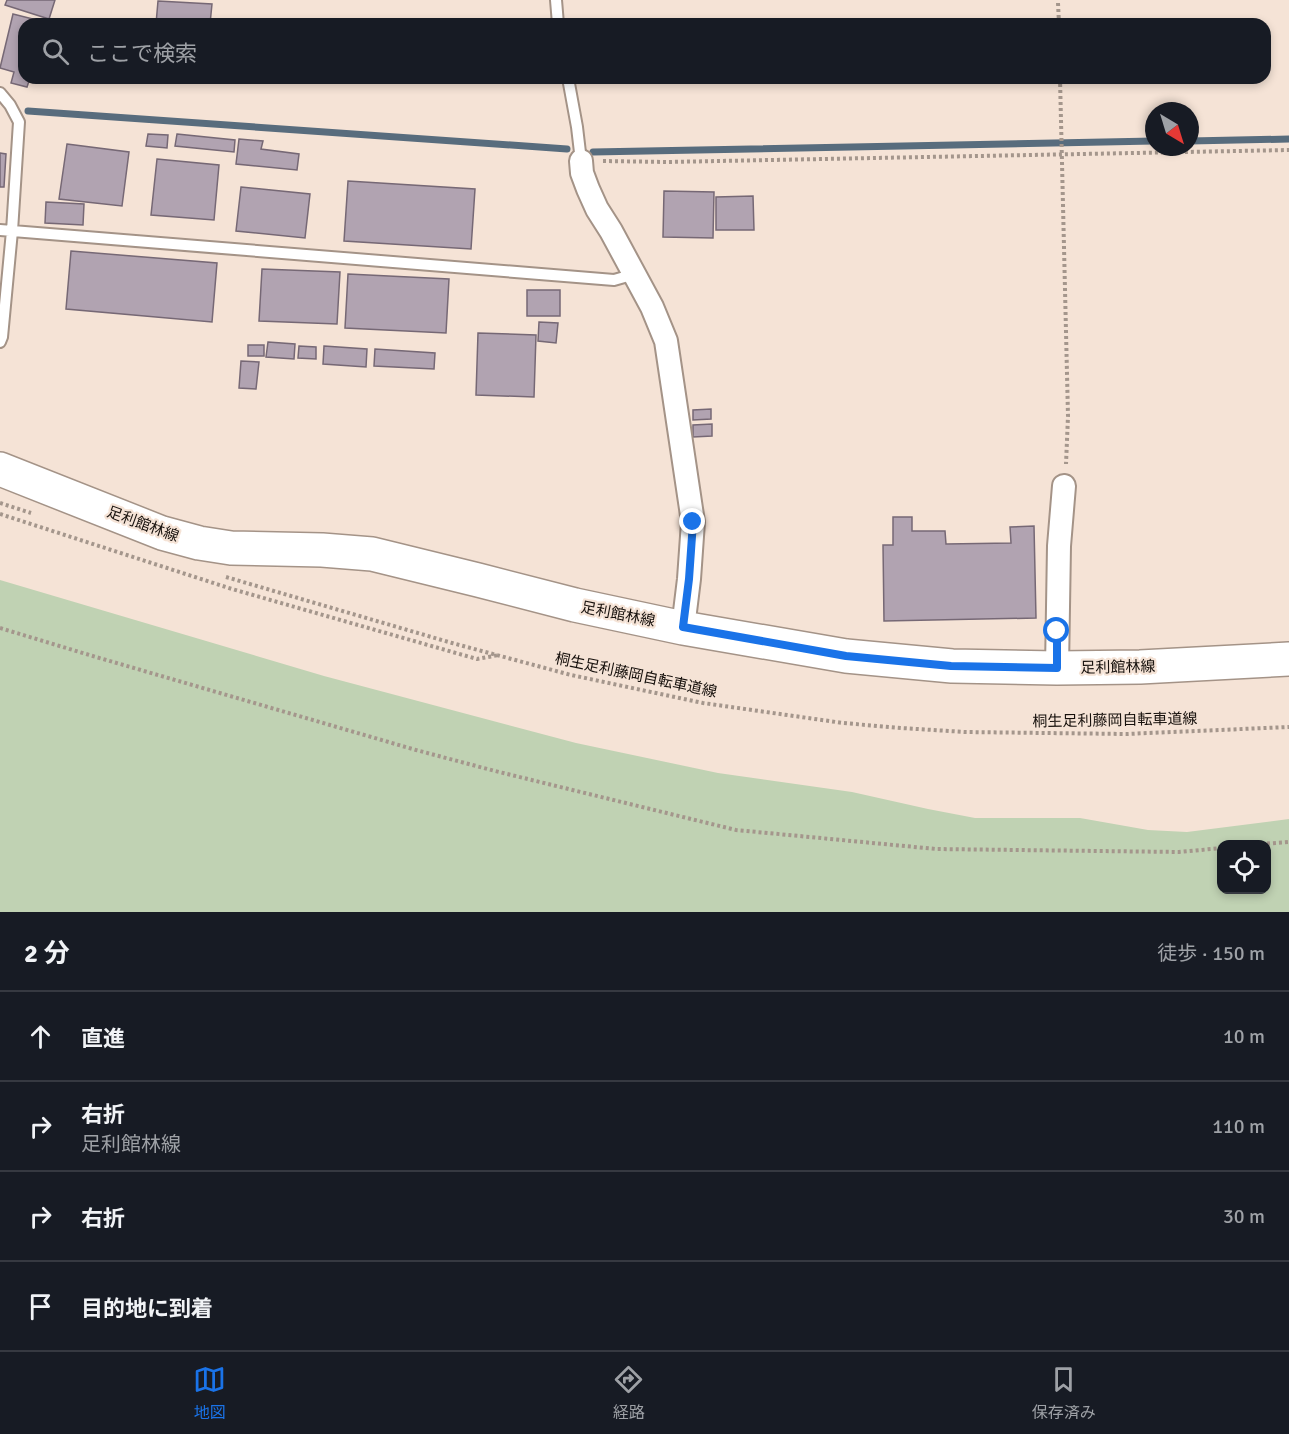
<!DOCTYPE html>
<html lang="ja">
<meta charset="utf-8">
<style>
body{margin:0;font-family:Signika,"Noto Sans JP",sans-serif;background:#20242c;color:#f1f3f6}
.controls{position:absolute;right:18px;bottom:18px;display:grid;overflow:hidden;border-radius:12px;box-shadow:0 3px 9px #0003}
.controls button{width:54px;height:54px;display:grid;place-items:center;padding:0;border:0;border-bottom:2px solid #363941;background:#171b24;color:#f1f3f6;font:30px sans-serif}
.compass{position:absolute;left:1145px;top:102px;width:54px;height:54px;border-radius:50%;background:#171b24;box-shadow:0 3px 9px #0003;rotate:142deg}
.stop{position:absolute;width:18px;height:18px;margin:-14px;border:4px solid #1a73e8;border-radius:50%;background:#fff}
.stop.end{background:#1a73e8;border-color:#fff;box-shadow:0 2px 6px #0008}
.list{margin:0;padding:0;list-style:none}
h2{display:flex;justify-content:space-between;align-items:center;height:78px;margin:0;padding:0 24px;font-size:26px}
h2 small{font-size:20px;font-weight:400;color:#9ea1a6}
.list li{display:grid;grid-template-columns:39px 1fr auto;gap:18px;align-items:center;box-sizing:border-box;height:90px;padding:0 24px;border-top:2px solid #363941}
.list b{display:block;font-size:22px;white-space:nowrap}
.list p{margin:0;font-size:20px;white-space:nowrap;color:#9ea1a6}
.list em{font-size:20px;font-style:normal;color:#9ea1a6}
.icon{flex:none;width:33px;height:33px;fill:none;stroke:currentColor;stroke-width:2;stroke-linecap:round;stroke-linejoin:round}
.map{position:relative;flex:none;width:1289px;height:912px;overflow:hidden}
.search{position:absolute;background:#171b24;box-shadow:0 3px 9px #0003;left:18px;right:18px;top:18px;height:66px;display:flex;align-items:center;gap:15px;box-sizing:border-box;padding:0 21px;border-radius:18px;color:#9ea1a6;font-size:22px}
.sheet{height:438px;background:#171b24}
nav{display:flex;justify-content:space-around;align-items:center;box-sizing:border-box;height:84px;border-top:2px solid #363941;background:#171b24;font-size:16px;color:#9ea1a6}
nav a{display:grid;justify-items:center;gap:3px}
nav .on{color:#1a73e8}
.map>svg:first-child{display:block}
.green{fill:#c0d2b3;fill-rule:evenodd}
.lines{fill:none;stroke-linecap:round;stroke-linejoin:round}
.stream{stroke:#586c7d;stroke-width:7}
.building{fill:#b1a3b1;stroke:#766875;stroke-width:1.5}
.lane-casing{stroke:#a49387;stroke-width:14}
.street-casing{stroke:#a49387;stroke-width:26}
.primary-casing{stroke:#a49387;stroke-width:36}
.path{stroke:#a4968c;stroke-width:4;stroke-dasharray:3 3;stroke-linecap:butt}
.lane{stroke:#fff;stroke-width:10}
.street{stroke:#fff;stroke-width:22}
.primary{stroke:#fff;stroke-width:33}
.route{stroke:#1a73e8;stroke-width:8}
.labels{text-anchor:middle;stroke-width:4.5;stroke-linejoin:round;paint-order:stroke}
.street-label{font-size:15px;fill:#16100c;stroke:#f5e3d6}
</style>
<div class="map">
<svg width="1289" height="912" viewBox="0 0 1289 912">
<rect width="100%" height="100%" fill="#f5e3d6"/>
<!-- green -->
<path class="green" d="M0 580 324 676 576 743 718 773 852 792 928 809 975 818H1080L1148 830 1187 832 1289 819V912H0ZM1222 844H1266V890H1222Z"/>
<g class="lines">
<!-- stream -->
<path class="stream" d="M28 111 567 149
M1190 141 1289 139
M593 152 1154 141"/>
</g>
<!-- building -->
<path class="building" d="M7 0H55L49 19 5 5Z
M158 1 212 4 210 24H156Z
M13 14 49 23V24H24V78H30L27 87 11 83 14 72 0 68Z
M148 134 168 135 167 148 146 146Z
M177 134 235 140 234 152 175 146Z
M239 139 263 141 261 149 299 154 297 170 236 164Z
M67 144 129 152 122 206 59 199Z
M0 153 6 154 4 187H0Z
M157 159 219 165 214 220 151 215Z
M348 181 475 189 471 249 344 241Z
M241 187 310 194 305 238 236 231Z
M664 191 714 192 713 238 663 237Z
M753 196 754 230H716V197Z
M46 202 84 204 83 225 45 223Z
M71 251 217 263 212 322 66 309Z
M262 269 340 272 337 324 259 321Z
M348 274 449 279 446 333 345 328Z
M527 290H560V316H527Z
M539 322 558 323 556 343 538 341Z
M478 333 536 335 534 397 476 395Z
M268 342 295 344 294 359 266 357Z
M248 345H264V356H248Z
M299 346 316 347V359L298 358Z
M324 346 367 349 366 367 323 364Z
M375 349 435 353 434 369 374 366Z
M241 361 259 362 256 389 239 388Z
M711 409V419L693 420V410Z
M712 424V436L693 437V425Z
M893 517H912V531H945L946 544 1011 543 1010 527 1034 526 1036 618 884 621 883 545H893Z"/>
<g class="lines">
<!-- lane casing -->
<g class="lane-casing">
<path id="lane" d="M556 0 558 24
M568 78 577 127 581 161
M0 93 10 105 19 122 12 231 2 337 0 342
M0 230 614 280 635 274"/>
</g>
<!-- street casing -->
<g class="street-casing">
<path id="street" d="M581 161 582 173 588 189 597 209 611 231 652 307 666 341 693 522 689 579 683 628
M1057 668 1059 546 1064 486"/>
</g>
<!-- primary casing -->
<g class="primary-casing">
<path id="primary" d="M0 469 162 533 199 543 231 548 322 550 372 554 478 580 575 605 683 628 846 656 952 666 1057 668 1140 667 1289 659"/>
</g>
<!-- path -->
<path class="path" d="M1058 3 1059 24
M1060 78 1068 416 1066 464
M603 161 667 162 1289 150
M0 503 31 513
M0 514 232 589 477 659 499 655
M226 577 452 643 571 675 703 703 843 723 901 728 965 732 1126 734 1289 727
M0 628 96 657 416 750 495 771 736 830 936 849 1179 852 1222 848
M1261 844 1289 842"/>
<!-- lane -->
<use href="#lane" class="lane"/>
<!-- street -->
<use href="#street" class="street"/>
<!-- primary -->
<use href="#primary" class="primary"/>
</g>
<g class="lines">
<!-- route -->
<path class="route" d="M693 522 689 579 683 627 846 656 951 666 1057 668V631"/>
</g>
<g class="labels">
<!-- street labels -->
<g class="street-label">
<text transform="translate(143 524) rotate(20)" y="5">足利館林線</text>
<text transform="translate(618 614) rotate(11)" y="5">足利館林線</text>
<text transform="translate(1118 667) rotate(-1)" y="5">足利館林線</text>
<text transform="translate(636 675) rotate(12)" y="5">桐生足利藤岡自転車道線</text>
<text transform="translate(1115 720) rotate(-1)" y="5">桐生足利藤岡自転車道線</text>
</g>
</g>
</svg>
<div class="controls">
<button><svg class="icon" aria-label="locate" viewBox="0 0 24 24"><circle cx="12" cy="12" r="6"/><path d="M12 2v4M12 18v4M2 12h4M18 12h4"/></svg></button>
</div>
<svg class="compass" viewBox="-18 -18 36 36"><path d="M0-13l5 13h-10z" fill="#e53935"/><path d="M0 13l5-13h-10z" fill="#9ea1a6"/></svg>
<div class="stop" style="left:1057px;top:631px"></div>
<div class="stop end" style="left:693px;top:522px"></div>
<div class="search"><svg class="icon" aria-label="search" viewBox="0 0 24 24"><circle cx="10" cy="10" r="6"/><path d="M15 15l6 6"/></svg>ここで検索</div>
</div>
<section class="sheet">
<h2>2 分<small>徒歩 · 150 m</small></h2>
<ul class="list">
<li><svg class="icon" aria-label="ahead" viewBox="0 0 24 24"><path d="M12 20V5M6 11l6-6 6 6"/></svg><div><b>直進</b></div><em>10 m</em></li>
<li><svg class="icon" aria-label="right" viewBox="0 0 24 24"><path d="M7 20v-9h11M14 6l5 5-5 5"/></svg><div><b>右折</b><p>足利館林線</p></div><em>110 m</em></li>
<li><svg class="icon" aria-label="right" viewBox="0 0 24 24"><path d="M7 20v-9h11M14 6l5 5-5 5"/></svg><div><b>右折</b></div><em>30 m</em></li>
<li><svg class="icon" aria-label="arrive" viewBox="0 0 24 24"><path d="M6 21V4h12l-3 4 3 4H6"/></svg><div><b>目的地に到着</b></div></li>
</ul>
</section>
<nav>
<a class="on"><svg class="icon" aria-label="map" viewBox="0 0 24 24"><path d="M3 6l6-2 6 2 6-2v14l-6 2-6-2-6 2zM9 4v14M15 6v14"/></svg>地図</a>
<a><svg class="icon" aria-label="directions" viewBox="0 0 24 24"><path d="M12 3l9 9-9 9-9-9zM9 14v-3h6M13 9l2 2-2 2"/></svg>経路</a>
<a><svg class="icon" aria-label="saved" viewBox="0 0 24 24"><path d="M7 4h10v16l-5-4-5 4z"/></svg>保存済み</a>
</nav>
